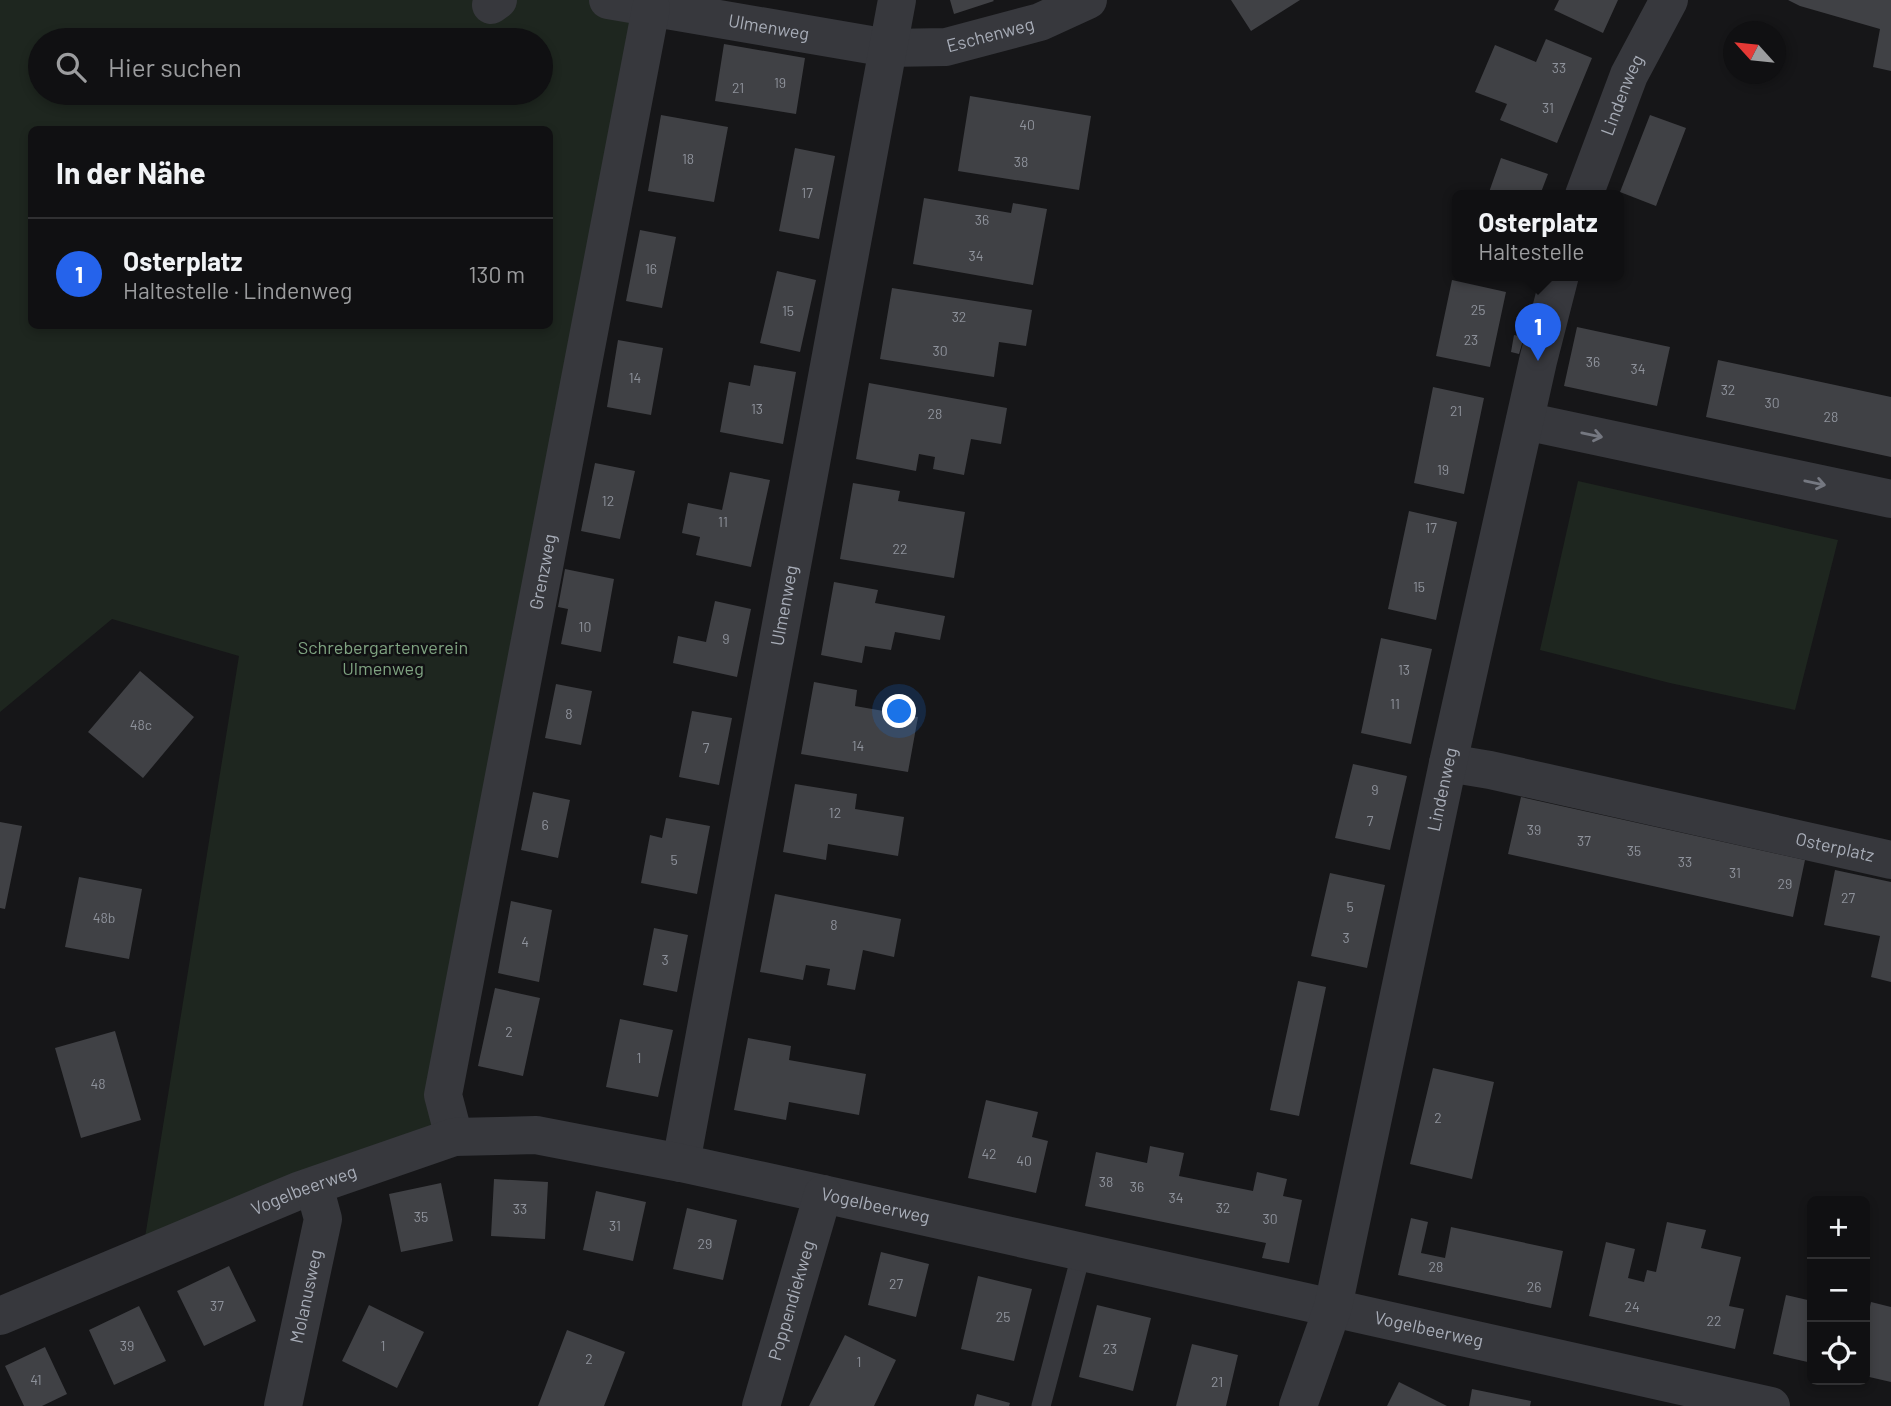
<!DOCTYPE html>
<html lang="de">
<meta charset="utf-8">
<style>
body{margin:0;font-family:Barlow,sans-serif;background:#19191b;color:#f1f3f6}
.controls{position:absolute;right:21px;bottom:21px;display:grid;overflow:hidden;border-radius:10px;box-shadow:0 4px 10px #0003}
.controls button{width:63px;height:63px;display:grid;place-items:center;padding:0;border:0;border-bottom:2px solid #303032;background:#101012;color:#f1f3f6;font:35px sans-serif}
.compass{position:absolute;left:1723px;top:21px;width:63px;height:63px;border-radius:50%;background:#101012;box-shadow:0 4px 10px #0003;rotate:297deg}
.you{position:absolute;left:900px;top:712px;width:24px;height:24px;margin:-18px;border:5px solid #fff;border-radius:50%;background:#1a73e8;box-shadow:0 0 0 10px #1a73e833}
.badge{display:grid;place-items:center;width:46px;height:46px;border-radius:50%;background:#2563eb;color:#fff;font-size:23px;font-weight:700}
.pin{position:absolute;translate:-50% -58px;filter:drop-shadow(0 2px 4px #0008)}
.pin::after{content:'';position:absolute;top:37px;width:24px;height:21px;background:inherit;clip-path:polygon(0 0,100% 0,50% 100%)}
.popup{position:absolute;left:1452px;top:190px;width:172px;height:91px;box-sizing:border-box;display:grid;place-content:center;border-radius:10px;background:#101012;filter:drop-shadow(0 2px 5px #0005);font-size:23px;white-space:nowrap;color:#9c9d9f}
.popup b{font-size:26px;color:#f1f3f6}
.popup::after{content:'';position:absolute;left:50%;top:100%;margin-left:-14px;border:14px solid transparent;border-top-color:#101012}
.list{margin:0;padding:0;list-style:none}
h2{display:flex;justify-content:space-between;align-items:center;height:91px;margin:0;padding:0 28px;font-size:30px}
h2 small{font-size:23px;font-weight:400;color:#9c9d9f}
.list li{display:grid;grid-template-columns:46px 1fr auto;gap:21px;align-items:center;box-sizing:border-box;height:112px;padding:0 28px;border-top:2px solid #303032}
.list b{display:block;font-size:26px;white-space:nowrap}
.list p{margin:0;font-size:23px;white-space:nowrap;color:#9c9d9f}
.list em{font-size:23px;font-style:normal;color:#9c9d9f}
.icon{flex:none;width:38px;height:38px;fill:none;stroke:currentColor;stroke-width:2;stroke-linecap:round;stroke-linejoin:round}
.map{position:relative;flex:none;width:1891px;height:1406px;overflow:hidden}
.search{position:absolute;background:#101012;box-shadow:0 4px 10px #0003;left:28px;top:28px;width:525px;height:77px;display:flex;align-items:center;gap:18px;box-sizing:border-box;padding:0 24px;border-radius:38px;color:#9c9d9f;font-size:26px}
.panel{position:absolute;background:#101012;box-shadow:0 4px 10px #0003;left:28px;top:126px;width:525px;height:203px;border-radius:10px}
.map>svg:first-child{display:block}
.green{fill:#1e261f;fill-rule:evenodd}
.building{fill:#404145}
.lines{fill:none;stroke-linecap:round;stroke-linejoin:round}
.lane{stroke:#37383d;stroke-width:19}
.street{stroke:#37383d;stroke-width:38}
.oneway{stroke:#757881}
.labels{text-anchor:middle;stroke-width:5;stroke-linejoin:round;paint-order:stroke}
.number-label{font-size:14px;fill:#8e929b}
.street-label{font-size:18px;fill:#a8adb8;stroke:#111113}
.park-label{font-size:18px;fill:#7fa381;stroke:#111113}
</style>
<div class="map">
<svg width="1891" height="1406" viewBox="0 0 1891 1406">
<rect width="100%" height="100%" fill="#161618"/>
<!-- green -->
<path class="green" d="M0 0H608L651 8 454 1137 142 1256 239 656 112 619 0 712ZM40 40H541V93H40ZM32 130H550V326H32Z
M1578 481 1838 540 1795 710 1670 683 1540 650Z"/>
<!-- building -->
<path class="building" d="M950 0H993L994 1 954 14Z
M1231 0H1300L1251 31Z
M1559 0H1618L1603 33 1554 10Z
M1788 0H1891V71L1873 67 1880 29 1800 6Z
M1546 39 1592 58 1557 143 1500 120 1507 104 1475 92 1495 45 1536 62Z
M724 44 805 58 796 114 715 101Z
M970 96 1091 116 1079 190 958 171Z
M661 115 728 127 714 202 648 191Z
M1650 115 1686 128 1656 206 1620 192Z
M795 148 835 156 819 239 779 231Z
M1501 158 1548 174 1540 195H1488Z
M924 198 1011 213 1013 203 1047 209 1033 285 913 264Z
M640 230 676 237 662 308 626 301Z
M777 271 816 280 800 352 760 343Z
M1452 280 1506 292 1490 367 1436 356Z
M892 288 1032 310 1026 346 999 342 994 377 880 359Z
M1577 327 1670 347 1657 406 1564 386Z
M1514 335 1524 337 1519 354 1511 352Z
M618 340 663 348 651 415 607 407Z
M1718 360 1891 397V457L1706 417Z
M754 365 796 372 783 444 720 432 729 382 750 386Z
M869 383 1007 408 1001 444 971 439 964 475 933 469 935 457 919 454 916 471 856 459Z
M1433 387 1484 398 1464 494 1414 483Z
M595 463 635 471 620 539 581 531Z
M730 472 770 480 751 567 696 555 700 537 682 533 688 503 722 510Z
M853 483 900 491 898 501 965 512 954 578 840 559Z
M1409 511 1457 522 1436 620 1388 609Z
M565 569 614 579 601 652 561 644 568 609 558 607Z
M834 582 878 590 875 603 945 616 940 640 895 632 891 650 865 646 862 663 821 655Z
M715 601 751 609 737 677 673 663 678 636 706 642Z
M1381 638 1432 649 1411 744 1361 733Z
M140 671 194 717 143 778 88 732Z
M814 682 857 690 855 706 918 717 908 772 801 754Z
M556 684 592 691 581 745 545 738Z
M692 711 732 718 719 785 679 777Z
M1353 764 1407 776 1390 850 1335 838Z
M795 784 857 794 855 809 904 817 898 856 828 844 826 860 783 852Z
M533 792 570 800 558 858 521 850Z
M1521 797 1805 860 1793 917 1508 854Z
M666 818 710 826 697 894 641 883 650 835 662 838Z
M0 822 22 826 5 909 0 908Z
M1835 870 1891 882V982L1871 977 1880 936 1824 925Z
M1330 873 1385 885 1367 968 1311 956Z
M79 877 142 889 129 959 65 947Z
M775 894 901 919 894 957 863 950 855 990 827 985 830 969 806 965 803 980 760 972Z
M511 901 552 910 539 982 498 973Z
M654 928 688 935 677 992 643 985Z
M1298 981 1326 987 1299 1116 1270 1110Z
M495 988 540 998 523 1076 478 1066Z
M620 1019 673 1030 658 1097 606 1087Z
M115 1031 141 1120 81 1138 55 1048Z
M748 1038 791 1046 789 1060 866 1074 859 1115 789 1102 786 1120 734 1110Z
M1433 1068 1494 1082 1472 1179 1410 1164Z
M986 1100 1038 1112 1032 1137 1048 1141 1036 1193 968 1178Z
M1150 1146 1184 1153 1179 1176 1253 1191 1257 1172 1287 1179 1283 1196 1302 1200 1289 1263 1262 1258 1266 1243 1085 1206 1096 1152 1147 1163Z
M494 1179 548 1182 545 1239 491 1236Z
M441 1183 453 1241 401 1252 389 1194Z
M596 1191 646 1202 633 1261 583 1250Z
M687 1208 737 1220 723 1280 673 1269Z
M1411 1218 1428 1222 1421 1253 1445 1258 1451 1227 1563 1251 1551 1308 1398 1275Z
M1667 1222 1706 1230 1701 1248 1741 1257 1729 1306 1744 1309 1735 1349 1589 1316 1606 1242 1635 1249 1628 1278 1644 1282 1647 1270 1656 1272Z
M881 1252 929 1264 916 1317 868 1305Z
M229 1266 256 1321 204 1346 177 1291Z
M978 1276 1032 1289 1014 1361 961 1349Z
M1786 1295 1812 1301V1363L1773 1354Z
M1871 1302 1891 1307V1382L1865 1376V1330Z
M369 1305 424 1332 397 1388 342 1361Z
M1097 1305 1151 1318 1133 1391 1079 1377Z
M139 1306 166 1361 114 1385 89 1330Z
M567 1330 625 1352 604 1406H538Z
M845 1335 896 1360 874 1406H809Z
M1192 1344 1238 1355 1226 1406H1176Z
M45 1347 67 1394 42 1406H24L5 1366Z
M1399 1382 1447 1406H1387Z
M1472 1389 1531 1401 1530 1406H1469Z
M977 1394 1010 1403 1009 1406H974Z"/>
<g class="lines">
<!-- lane -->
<path class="lane" d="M1041 1406 1082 1251"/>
<!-- street -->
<g class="street">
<path id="s1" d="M608 0 888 48 946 47 1040 22 1088 0"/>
<path d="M491 5 498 0"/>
<path id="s2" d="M1584 195 1629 75 1669 0"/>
<path d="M1525 421 1891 499"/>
<path id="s3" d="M1448 763 1490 770 1891 860"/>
<path id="s4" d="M454 1137 443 1095 651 8"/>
<path id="s5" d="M681 1163 897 0"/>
<path id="s6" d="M0 1316 298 1191 454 1137 536 1135 681 1163 823 1194 1771 1406"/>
<path id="s7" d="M283 1406 323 1219 314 1186"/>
<path id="s8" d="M761 1406 823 1194"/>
<path id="s9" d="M1298 1406 1333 1307 1448 763 1538 361 1560 275"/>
</g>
</g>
<!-- one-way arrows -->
<defs><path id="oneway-shaft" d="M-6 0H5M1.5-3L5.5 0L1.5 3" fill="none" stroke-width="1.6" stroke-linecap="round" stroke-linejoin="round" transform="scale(1.75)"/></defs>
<g class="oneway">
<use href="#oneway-shaft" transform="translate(1592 435) rotate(12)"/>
<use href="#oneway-shaft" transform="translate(1815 483) rotate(12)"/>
</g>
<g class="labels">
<!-- number labels -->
<g class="number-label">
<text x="1559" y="73">33</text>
<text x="780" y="88">19</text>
<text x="738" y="93">21</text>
<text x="1548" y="113">31</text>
<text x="1027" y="130">40</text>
<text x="688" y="164">18</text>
<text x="1021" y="167">38</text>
<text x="807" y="198">17</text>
<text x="982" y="225">36</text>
<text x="976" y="261">34</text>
<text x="651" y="274">16</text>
<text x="1478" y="315">25</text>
<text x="788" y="316">15</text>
<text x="959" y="322">32</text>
<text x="1471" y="345">23</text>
<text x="940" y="356">30</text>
<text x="1593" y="367">36</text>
<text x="1638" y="374">34</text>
<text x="635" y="383">14</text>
<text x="1728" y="395">32</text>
<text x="1772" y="408">30</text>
<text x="757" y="414">13</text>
<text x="1456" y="416">21</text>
<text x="935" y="419">28</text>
<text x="1831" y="422">28</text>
<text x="1443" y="475">19</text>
<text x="608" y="506">12</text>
<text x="723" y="527">11</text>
<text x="1431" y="533">17</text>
<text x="900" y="554">22</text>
<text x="1419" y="592">15</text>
<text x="585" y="632">10</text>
<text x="726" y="644">9</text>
<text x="1404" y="675">13</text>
<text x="1395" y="709">11</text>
<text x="569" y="719">8</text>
<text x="141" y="730">48c</text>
<text x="858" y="751">14</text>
<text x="706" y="753">7</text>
<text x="1375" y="795">9</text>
<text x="835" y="818">12</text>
<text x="1370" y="826">7</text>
<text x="545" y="830">6</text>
<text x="1534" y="835">39</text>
<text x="1584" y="846">37</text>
<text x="1634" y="856">35</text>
<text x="674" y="865">5</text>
<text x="1685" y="867">33</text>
<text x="1735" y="878">31</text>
<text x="1785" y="889">29</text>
<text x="1848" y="903">27</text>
<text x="1350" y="912">5</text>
<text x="104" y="923">48b</text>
<text x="834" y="930">8</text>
<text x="1346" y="943">3</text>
<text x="525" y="947">4</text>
<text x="665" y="965">3</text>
<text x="509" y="1037">2</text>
<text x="639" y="1063">1</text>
<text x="98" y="1089">48</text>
<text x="1438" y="1123">2</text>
<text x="989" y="1159">42</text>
<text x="1024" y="1166">40</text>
<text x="1106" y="1187">38</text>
<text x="1137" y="1192">36</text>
<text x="1176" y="1203">34</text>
<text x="1223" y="1213">32</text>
<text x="520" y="1214">33</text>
<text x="421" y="1222">35</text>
<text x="1270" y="1224">30</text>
<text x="615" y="1231">31</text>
<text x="705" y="1249">29</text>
<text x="1436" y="1272">28</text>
<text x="896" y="1289">27</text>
<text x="1534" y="1292">26</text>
<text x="217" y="1311">37</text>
<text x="1632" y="1312">24</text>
<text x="1003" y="1322">25</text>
<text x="1714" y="1326">22</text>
<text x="127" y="1351">39</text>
<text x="383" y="1351">1</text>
<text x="1110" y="1354">23</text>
<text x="589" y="1364">2</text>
<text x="859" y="1367">1</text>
<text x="36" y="1385">41</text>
<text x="1217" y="1387">21</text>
</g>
<!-- street labels -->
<g class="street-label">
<text dy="6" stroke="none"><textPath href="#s1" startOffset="163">Ulmenweg</textPath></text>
<text dy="6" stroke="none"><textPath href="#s1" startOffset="388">Eschenweg</textPath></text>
<text dy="6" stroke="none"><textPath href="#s2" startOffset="107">Lindenweg</textPath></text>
<text dy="6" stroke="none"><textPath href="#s4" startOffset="576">Grenzweg</textPath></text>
<text dy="6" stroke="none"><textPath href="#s5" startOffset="567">Ulmenweg</textPath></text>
<text dy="6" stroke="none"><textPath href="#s9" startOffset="634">Lindenweg</textPath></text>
<text dy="6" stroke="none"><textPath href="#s3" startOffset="396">Osterplatz</textPath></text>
<text dy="6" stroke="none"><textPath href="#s6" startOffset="329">Vogelbeerweg</textPath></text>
<text dy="6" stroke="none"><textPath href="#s6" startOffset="917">Vogelbeerweg</textPath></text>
<text dy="6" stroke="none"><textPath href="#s7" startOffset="112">Molanusweg</textPath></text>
<text dy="6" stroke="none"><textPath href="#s8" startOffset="110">Poppendiekweg</textPath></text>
<text dy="6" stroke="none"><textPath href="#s6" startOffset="1484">Vogelbeerweg</textPath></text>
</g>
<!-- park labels -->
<g class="park-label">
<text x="383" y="654">Schrebergartenverein<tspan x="383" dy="21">Ulmenweg</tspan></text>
</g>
</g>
</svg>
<div class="controls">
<button>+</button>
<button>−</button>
<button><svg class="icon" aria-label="locate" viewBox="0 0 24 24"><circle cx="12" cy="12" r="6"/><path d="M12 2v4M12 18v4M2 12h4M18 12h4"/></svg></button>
</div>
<svg class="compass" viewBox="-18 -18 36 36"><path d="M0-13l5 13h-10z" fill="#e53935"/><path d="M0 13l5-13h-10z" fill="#9c9d9f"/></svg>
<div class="you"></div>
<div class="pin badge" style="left:1538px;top:361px">1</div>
<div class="popup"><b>Osterplatz</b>Haltestelle</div>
<div class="search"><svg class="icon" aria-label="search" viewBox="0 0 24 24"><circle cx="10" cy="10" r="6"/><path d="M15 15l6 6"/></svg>Hier suchen</div>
<section class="panel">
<h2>In der Nähe<small></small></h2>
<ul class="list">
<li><span class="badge">1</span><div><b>Osterplatz</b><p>Haltestelle · Lindenweg</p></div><em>130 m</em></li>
</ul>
</section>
</div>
